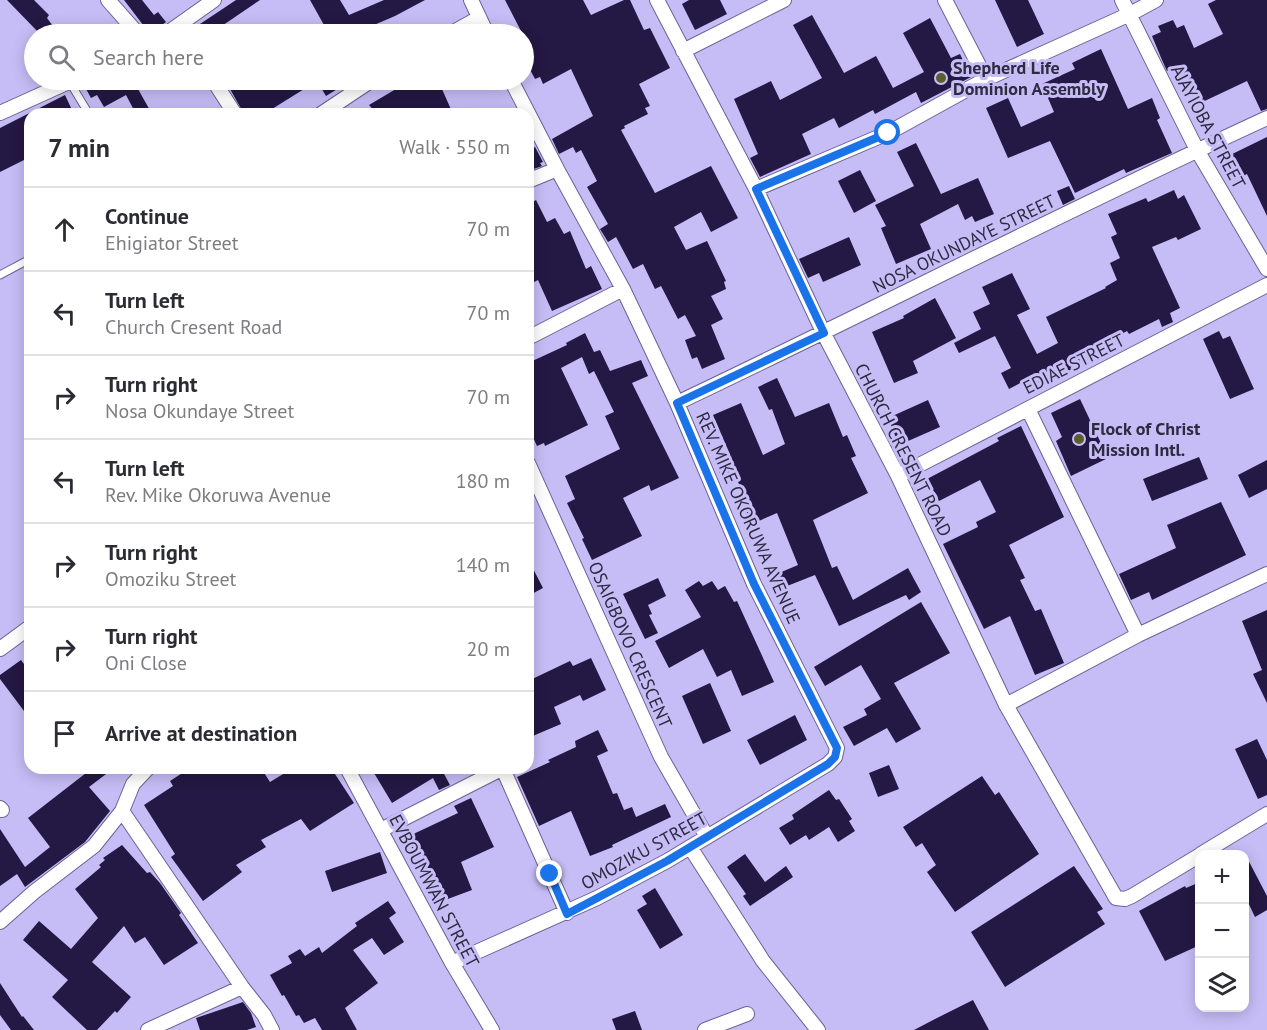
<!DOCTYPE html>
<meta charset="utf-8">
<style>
body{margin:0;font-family:"PT Sans",sans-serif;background:#f7f7f7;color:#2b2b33}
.controls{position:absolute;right:18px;bottom:18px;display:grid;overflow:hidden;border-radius:12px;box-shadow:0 3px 15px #0003}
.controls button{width:54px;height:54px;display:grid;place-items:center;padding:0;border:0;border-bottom:2px solid #e1e1e2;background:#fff;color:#2b2b33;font:30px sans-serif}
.stop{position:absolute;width:18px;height:18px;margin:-14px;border:4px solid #1a73e8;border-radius:50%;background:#fff}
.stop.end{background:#1a73e8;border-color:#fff;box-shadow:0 2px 6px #0008}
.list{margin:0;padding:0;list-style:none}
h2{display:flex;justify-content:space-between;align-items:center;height:78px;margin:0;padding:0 24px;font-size:26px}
h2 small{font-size:20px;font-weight:400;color:#7c7c81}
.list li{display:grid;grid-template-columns:39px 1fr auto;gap:18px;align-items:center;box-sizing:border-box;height:84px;padding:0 24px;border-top:2px solid #e1e1e2}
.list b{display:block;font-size:22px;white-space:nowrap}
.list p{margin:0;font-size:20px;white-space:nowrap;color:#7c7c81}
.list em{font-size:20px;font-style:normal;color:#7c7c81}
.icon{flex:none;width:33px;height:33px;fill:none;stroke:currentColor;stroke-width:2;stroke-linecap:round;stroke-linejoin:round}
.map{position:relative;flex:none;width:1267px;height:1030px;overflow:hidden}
.search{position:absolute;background:#fff;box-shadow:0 3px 15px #0003;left:24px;top:24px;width:510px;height:66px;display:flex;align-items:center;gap:15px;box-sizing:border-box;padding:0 21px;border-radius:33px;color:#7c7c81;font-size:22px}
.panel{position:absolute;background:#fff;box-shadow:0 3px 15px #0003;left:24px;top:108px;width:510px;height:666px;border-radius:18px}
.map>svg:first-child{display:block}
.building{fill:#241844}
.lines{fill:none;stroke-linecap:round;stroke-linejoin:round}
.lane-casing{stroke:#6c6295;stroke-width:9}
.street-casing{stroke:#6c6295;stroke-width:16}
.lane{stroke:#fff;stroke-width:7}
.street{stroke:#fff;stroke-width:14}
.route{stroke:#1a73e8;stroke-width:8}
.poi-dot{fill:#5b5f2c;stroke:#c6bdf6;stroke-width:2}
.labels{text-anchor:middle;stroke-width:6;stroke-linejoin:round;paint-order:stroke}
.poi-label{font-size:18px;font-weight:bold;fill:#2e2a40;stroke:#c6bdf6;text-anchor:start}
.street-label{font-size:18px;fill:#2e2a40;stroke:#c6bdf6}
</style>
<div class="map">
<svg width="1267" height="1030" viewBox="0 0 1267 1030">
<rect width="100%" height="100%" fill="#c6bdf6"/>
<!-- building -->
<path class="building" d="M7 0H34L49 15 47 18 59 34H40Z
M124 0H142L154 15 158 12 166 22 150 34Z
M236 0H260L210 34H185Z
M310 0H340L349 15 384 0H425L395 16 353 34H329Z
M505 0H583L591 15 624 0H630L644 30 650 28 670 68 639 84 650 106 645 108 648 114 624 126 625 128 621 130 655 193 711 166 738 218 711 232 701 212 674 227 686 250 707 241 726 281 724 282 726 289 711 296 723 319 711 325 725 359 702 369 697 357 692 359 685 340 696 336 685 315 678 319 661 286 655 289 643 264 633 269 616 237 608 242 600 229 608 224 587 187 597 181 581 150 576 153 573 147 559 154 552 139 593 116 571 69 543 84 540 77 535 79 524 58 530 54 524 42V34H519L522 33Z
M689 0H720L727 14 695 30 682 4Z
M995 0H1028L1044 34 1017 47Z
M1216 0H1267V109L1261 111 1247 81 1194 106 1176 67 1167 71 1162 60 1152 36 1161 32 1158 26 1173 20 1177 28 1184 25 1194 48 1223 34 1208 4Z
M812 15 844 73 876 56 893 88 924 72 903 33 930 18 951 58 960 54 971 77 921 103 916 92 875 114 873 110 839 128 834 118 802 134 811 154 760 177 750 158 758 154 734 99 771 81 780 100 822 78 793 25Z
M1101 49 1128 109 1152 98 1160 118 1157 120 1172 153 1126 173 1124 169 1075 193 1050 141 1008 158 986 108 1008 98 1021 127 1054 112 1042 84 1075 69 1072 63Z
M99 80H133L152 114H136L126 95 104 107 97 95 91 98 85 87Z
M225 80H352L326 96 317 81 264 114H244Z
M411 80H413L417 86 432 80H438L453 114H377L369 105Z
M65 95 72 110 65 114H30V157L0 172V128Z
M1267 137V216L1247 174 1231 182 1220 160Z
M528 139 533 148 535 147 543 162 540 163 542 166 531 170H528Z
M916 143 941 194 978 178 994 214 975 222 972 216 965 220 958 204 920 224 931 249 896 264 881 228 886 226 875 205 914 186 897 152Z
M860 170 876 201 854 213 838 181Z
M1069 186 1075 199 1063 205 1057 191Z
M1174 190 1178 199 1184 195 1201 229 1178 240 1176 237 1152 247 1180 308 1170 313 1173 322 1162 327 1159 319 1129 334 1127 331 1091 350 1095 358 1039 385 1034 376 1009 389 1001 373 1011 368 995 336 959 353 954 343 981 329 973 312 990 304 982 287 1012 273 1030 309 1017 315 1037 354 1058 343 1046 317 1106 288 1105 287 1117 280 1110 263 1120 258 1111 237 1117 234 1108 214 1146 198 1148 202Z
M536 200 547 222 555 218 564 234 570 231 586 269 591 266 602 289 552 311 538 280 532 283 528 274V262L534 260 528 244V205Z
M849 237 861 265 823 282 819 273 808 278 799 259Z
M935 298 956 338 913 361 918 373 894 383 872 332 904 318 903 316Z
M1219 331 1223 339 1230 336 1254 389 1230 399 1203 339Z
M585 333 594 352 600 350 610 371 641 360 648 376 632 383 679 478 651 491 649 485 623 498 642 536 592 560 582 539 584 538 567 503 575 499 565 476 620 449 605 416 614 412 594 371 589 374 582 357 561 368 588 425 545 446 544 443 537 446 528 427V363L567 345 566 343Z
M777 378 795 417 829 403 843 437 847 435 856 456 851 458 868 493 813 520 832 568 837 566 853 600 908 568 921 592 909 600 906 595 839 626 815 575 777 590 772 576 798 565 777 513 752 524 743 504 748 502 736 478 725 484 713 460 729 452 713 415 741 403 763 455 785 444 772 409 769 410 758 387Z
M1080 399 1108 458 1071 476 1056 441 1062 437 1051 413Z
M928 400 940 427 899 445 888 418Z
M1021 426 1064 517 1009 545 1025 578 1020 580 1035 611 1041 609 1064 663 1035 675 1010 616 984 629 943 544 978 527 976 522 996 512 980 480 939 501 927 479 999 441 997 438Z
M1199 457 1208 479 1152 501 1143 479Z
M1267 460V489L1249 498 1238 475Z
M1221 502 1246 555 1152 600 1149 592 1131 600 1119 574 1176 548 1167 525Z
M528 559 543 588 528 596Z
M658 578 666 596 648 605 652 614 649 615 658 633 645 639 623 594Z
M699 581 703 586 712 581 718 590 725 586 734 602 737 601 774 682 742 696 731 670 717 677 703 649 669 668 655 641 701 617 685 590Z
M921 602 950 653 894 683 921 729 896 743 887 728 854 746 843 727 867 715 864 709 881 699 861 665 825 686 814 667Z
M1267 610V703L1253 674 1262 670 1242 621Z
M591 658 606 690 583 701 580 695 554 707 561 724 528 738V681L570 661 573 666Z
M21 660 30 672V719L0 679V675Z
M710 683 731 731 703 744 682 696Z
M795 715 807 740 760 765 747 740Z
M598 730 608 751 597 756 613 794 617 793 624 810 632 807 636 817 665 804 671 817 612 845 613 847 590 856 571 811 539 826 517 777 550 762 548 760 576 747 575 741Z
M1257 739 1267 760V795L1258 799 1235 749Z
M889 765 899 789 878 797 869 773Z
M83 768H114L89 787 110 811 85 842 25 887 17 874 0 886V829L25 867 50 847 28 818 86 773Z
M190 768H261L270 782 293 768H331L354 803 310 831 301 819 261 840 266 847 236 865 242 872 203 901 171 857 175 854 144 805 173 786 170 781Z
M371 768H449L443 772 450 785 439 790 433 778 392 803Z
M982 776 995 795 999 792 1039 854 955 912 927 872 936 865 922 843 916 847 903 827Z
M829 790 836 800 839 799 852 819 849 821 855 831 838 842 829 827 809 840 806 835 790 845 779 828 794 819 792 815Z
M471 798 494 847 461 862 472 890 437 903 425 871 419 873 411 857 415 855 407 837 458 813 454 806Z
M122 845 147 873 150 872 160 883 181 913 179 915 198 943 164 965 145 937 135 943 124 926 92 962 131 997 117 1013 115 1011 97 1030H87L52 997 68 980 23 940 39 921 71 949 98 918 75 889 101 867 99 865 105 860 103 858Z
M380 852 387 873 332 892 325 871Z
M745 854 765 882 786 866 793 877 750 906 743 896 746 894 727 867Z
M1245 854 1267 896V910L1255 917 1245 896Z
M1074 866 1103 909 1097 912 1105 924 1005 987 971 932Z
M1200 882V945L1165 961 1139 911 1185 886 1186 888Z
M655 888 683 935 660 949 637 910 647 904 642 896Z
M388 901 396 913 389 918 404 942 384 955 372 938 353 950 378 983 345 1008 357 1030H322L315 1018 304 1023 299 1015 296 1016 284 995 282 996 270 975 292 963 288 956 300 949 305 956 319 947 322 953 357 926 355 923Z
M0 983 22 1017 23 1016 34 1030H11L0 1015Z
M973 1000 989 1030H914L935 1019Z
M243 1002 251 1013 256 1027 247 1030H200L196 1018Z
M635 1011 642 1030H616L612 1019Z"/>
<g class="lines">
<!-- lane casing -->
<g class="lane-casing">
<path id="lane" d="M69 81 89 114
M0 275 30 259"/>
</g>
<!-- street casing -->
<g class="street-casing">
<path id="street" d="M108 0 138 34
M471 0 487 34
M657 0 756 189 824 334 898 476 1006 705 1116 898 1125 899 1132 896 1200 855
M945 0 986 79
M1122 0 1197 150 1267 269
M166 34 214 0
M450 34 479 18
M683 51 784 0
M213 80 235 114
M0 113 73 80
M321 114 372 80
M528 181 557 169
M756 189 888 133 986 79 1130 14 1156 0
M528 338 623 289
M677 403C875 309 1069 209 1267 118
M1028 409 1138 635
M528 463 661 757 707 837
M898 476 1267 285
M0 649 30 627
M1006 705 1138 635 1267 574
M347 768 452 963 492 1030
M503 769 567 913
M0 808 2 810
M122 811 242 987 264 1015 272 1030
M381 830 503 768
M690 847 763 961 818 1030
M1201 854 1267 814
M0 922 34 892 94 846 122 811 133 784 148 768
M452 963 597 898 667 861 828 764 835 757 837 748 754 584 677 403 623 289 557 169 511 80
M148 1030 242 987
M705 1030 747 1014"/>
</g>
<!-- lane -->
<use href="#lane" class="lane"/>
<!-- street -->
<use href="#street" class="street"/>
</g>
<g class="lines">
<!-- route -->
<path class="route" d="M550 874 567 914 667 861 828 764 835 757 837 748 754 584 677 403 824 333 756 189 888 133"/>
</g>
<!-- markers -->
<g class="poi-dot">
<circle cx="941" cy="78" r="6"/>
<circle cx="1079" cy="439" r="6"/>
</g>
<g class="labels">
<!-- poi labels -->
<g class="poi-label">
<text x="953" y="74">Shepherd Life<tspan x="953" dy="21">Dominion Assembly</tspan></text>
<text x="1091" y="435">Flock of Christ<tspan x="1091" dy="21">Mission Intl.</tspan></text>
</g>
<!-- street labels -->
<g class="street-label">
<text transform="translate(1208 127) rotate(62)" y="6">AJAYIOBA STREET</text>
<text transform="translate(964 244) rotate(-26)" y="6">NOSA OKUNDAYE STREET</text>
<text transform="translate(1074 364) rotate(-27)" y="6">EDIAE STREET</text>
<text transform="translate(903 450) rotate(63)" y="6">CHURCH CRESENT ROAD</text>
<text transform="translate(748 518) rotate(66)" y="6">REV. MIKE OKORUWA AVENUE</text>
<text transform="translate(630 645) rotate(66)" y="6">OSAIGBOVO CRESCENT</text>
<text transform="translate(644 851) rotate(-29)" y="6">OMOZIKU STREET</text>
<text transform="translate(434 891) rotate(62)" y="6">EVBOUMWAN STREET</text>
</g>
</g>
</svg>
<div class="controls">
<button>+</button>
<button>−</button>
<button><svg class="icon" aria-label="layers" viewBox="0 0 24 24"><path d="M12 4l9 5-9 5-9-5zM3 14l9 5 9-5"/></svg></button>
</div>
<div class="stop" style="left:888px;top:133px"></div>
<div class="stop end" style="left:550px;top:874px"></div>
<div class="search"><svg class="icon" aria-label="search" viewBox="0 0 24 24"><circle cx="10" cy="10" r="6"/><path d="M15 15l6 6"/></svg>Search here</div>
<section class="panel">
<h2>7 min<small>Walk · 550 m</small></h2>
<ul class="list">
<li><svg class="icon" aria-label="ahead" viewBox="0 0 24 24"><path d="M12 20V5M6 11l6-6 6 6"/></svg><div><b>Continue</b><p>Ehigiator Street</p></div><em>70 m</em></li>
<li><svg class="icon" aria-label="left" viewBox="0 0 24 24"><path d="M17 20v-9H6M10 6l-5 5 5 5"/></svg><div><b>Turn left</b><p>Church Cresent Road</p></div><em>70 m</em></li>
<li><svg class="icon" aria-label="right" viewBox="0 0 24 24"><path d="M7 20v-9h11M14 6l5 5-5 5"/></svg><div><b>Turn right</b><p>Nosa Okundaye Street</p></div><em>70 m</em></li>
<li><svg class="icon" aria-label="left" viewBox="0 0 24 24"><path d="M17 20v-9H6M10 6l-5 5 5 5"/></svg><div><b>Turn left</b><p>Rev. Mike Okoruwa Avenue</p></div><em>180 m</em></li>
<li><svg class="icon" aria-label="right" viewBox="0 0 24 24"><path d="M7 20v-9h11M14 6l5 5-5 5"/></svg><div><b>Turn right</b><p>Omoziku Street</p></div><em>140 m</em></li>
<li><svg class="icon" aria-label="right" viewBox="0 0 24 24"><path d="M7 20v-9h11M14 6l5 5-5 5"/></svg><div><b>Turn right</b><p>Oni Close</p></div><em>20 m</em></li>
<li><svg class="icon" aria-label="arrive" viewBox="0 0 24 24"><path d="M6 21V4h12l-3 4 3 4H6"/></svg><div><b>Arrive at destination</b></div></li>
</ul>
</section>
</div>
